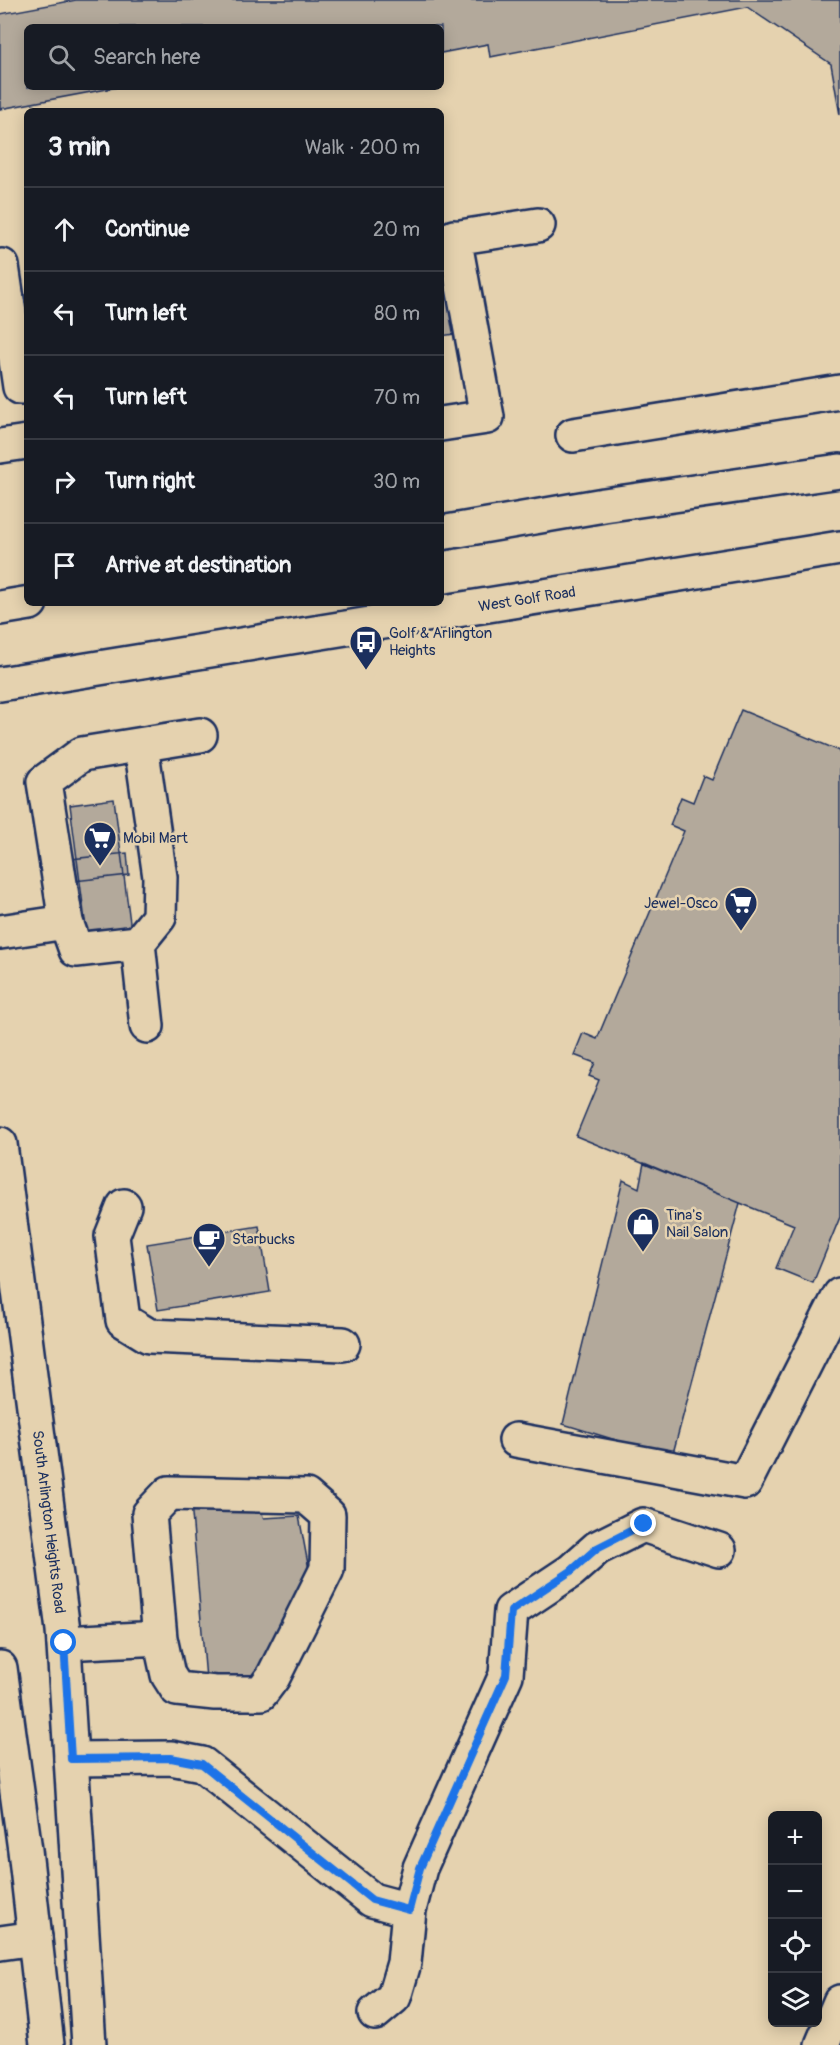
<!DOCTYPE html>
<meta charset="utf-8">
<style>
body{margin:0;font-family:Pangolin,sans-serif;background:#20242c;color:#f1f3f6}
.controls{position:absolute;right:18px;bottom:18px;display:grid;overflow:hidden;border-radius:9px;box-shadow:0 3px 15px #0003}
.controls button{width:54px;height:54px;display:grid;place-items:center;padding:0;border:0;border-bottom:2px solid #363941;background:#171b24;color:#f1f3f6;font:30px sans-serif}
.stop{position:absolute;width:18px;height:18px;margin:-14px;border:4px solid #1a73e8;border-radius:50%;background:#fff}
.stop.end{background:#1a73e8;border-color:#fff;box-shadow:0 2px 6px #0008}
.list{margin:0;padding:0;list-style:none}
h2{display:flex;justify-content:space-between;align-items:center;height:78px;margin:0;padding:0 24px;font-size:26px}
h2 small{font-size:20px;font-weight:400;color:#9ea1a6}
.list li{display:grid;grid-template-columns:39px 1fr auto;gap:18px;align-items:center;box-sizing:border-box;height:84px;padding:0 24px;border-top:2px solid #363941}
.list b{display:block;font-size:22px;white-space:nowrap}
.list em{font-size:20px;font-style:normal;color:#9ea1a6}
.icon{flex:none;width:33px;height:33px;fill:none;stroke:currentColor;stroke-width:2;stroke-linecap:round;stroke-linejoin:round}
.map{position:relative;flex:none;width:840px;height:2045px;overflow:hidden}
.search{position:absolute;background:#171b24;box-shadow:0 3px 15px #0003;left:24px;top:24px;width:420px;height:66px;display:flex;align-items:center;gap:15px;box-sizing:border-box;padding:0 21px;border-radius:9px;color:#9ea1a6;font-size:22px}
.panel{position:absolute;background:#171b24;box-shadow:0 3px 15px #0003;left:24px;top:108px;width:420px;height:498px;border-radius:9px}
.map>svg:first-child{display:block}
.building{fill:#b3a99b;stroke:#1b2f5e;stroke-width:1.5}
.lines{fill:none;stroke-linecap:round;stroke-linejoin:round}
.minor-casing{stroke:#1b2f5e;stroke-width:38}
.major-casing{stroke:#1b2f5e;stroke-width:38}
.minor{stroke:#e5d2af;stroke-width:33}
.major{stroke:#e5d2af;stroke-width:33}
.route{stroke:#1a73e8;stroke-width:8}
.labels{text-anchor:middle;stroke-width:5;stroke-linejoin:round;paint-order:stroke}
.street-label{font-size:15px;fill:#1b2f5e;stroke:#e5d2af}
.poi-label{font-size:15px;fill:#1b2f5e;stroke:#e5d2af;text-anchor:start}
</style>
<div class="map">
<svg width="840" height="2045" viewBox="0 0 840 2045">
<rect width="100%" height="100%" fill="#e5d2af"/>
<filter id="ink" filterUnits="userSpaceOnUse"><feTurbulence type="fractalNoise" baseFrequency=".0167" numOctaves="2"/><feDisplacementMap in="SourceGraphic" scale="12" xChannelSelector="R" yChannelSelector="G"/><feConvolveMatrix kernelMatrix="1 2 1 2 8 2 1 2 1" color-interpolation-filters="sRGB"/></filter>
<g filter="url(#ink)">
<!-- building -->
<path class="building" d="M76 0H840V115L831 64 747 7 490 57 488 44 441 53V27H27V87H118L0 109V14Z
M441 291 478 295 482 330 441 336Z
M741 710 840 751V1217L813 1283 776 1268 794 1225 576 1136 599 1080 589 1076 595 1063 574 1055 583 1033 597 1039 684 831 670 825 681 797 693 802 703 776 712 780Z
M114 799 131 930 87 936 70 805Z
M127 853 129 875 74 881 71 859Z
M644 1163 740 1203 672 1457 563 1424 623 1180 639 1188Z
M259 1226 270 1292 158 1310 147 1244Z
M191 1502 261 1505 263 1518 299 1516 310 1575 256 1677 206 1679Z"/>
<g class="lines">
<!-- minor casing -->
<g class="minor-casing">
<path id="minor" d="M441 240 538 225
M2 266 20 387 27 386
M441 424 487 417 454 237
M573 435 840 392
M0 446 27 442
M66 922 76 950 138 943 147 1026
M0 932 66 922 44 782 82 754 200 735
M138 943 159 917 160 877 141 745
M124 1206 112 1236 123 1320 149 1336 343 1344
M516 1440 745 1482 840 1295
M64 1643 160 1638 149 1514 169 1493 306 1496 328 1515 327 1569 273 1677 261 1693H215L177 1689 168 1675 160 1638
M71 1759 171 1758 202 1764 372 1900 409 1910
M0 1943 35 1938
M375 2013 394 1997 404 1963 409 1910 420 1868 506 1675 511 1611 571 1571 597 1548 643 1525 719 1550
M822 2045 840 2002"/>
</g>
<!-- major casing -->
<g class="major-casing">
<path id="major" d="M441 533 604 505 840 471
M0 608 30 603
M0 684 840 548
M0 1144 63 1630 89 2045
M0 1668 25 1850 47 2045"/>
</g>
<!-- minor -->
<use href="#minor" class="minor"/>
<!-- major -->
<use href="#major" class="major"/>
</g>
</g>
<g class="lines" filter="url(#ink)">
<!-- route -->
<path class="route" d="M64 1643 71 1759 171 1758 202 1764 372 1900 409 1910 420 1868 506 1675 511 1611 571 1571 597 1548 644 1524"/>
</g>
<!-- icons -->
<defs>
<g id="bus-pin" transform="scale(1.725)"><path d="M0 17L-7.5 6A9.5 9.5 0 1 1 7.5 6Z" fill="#1b2f5e" stroke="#e5d2af"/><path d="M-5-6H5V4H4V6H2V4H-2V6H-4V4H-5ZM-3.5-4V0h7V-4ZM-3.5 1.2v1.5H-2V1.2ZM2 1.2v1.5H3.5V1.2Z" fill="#fff"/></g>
<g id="supermarket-pin" transform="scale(1.725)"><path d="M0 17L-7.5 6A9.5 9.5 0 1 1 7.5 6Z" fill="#1b2f5e" stroke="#e5d2af"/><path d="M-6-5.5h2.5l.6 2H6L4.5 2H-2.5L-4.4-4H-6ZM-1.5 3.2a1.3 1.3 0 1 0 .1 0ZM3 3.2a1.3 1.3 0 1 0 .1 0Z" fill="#fff"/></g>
<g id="shop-pin" transform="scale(1.725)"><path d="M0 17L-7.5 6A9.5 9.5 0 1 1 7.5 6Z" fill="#1b2f5e" stroke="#e5d2af"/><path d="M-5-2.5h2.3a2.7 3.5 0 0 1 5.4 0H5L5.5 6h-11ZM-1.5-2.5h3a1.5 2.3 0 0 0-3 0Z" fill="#fff"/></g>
<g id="cafe-pin" transform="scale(1.725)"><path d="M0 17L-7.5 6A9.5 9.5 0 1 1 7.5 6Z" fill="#1b2f5e" stroke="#e5d2af"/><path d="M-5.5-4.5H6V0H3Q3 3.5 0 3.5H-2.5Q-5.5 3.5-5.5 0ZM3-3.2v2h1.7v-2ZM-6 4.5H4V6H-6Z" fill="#fff"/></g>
</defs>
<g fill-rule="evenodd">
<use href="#bus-pin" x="366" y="642"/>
<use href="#supermarket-pin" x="100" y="838"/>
<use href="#supermarket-pin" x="741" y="903"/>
<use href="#shop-pin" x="643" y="1224"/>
<use href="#cafe-pin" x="209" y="1239"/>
</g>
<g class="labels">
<!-- street labels -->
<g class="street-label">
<text transform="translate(527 599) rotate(-9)" y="5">West Golf Road</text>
<text transform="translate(49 1522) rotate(83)" y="5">South Arlington Heights Road</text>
</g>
<!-- poi labels -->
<g class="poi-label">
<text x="389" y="638">Golf &amp; Arlington<tspan x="389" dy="17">Heights</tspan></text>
<text x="123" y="843">Mobil Mart</text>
<text x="718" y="908" text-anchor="end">Jewel-Osco</text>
<text x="666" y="1220">Tina's<tspan x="666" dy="17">Nail Salon</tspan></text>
<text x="232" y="1244">Starbucks</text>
</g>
</g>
</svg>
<div class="controls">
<button>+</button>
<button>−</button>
<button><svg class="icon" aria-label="locate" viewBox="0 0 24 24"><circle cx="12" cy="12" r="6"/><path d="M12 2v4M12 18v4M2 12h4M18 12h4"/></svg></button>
<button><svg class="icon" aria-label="layers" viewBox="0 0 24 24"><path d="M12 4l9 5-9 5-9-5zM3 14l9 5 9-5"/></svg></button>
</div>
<div class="stop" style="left:64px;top:1643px"></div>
<div class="stop end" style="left:644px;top:1524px"></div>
<div class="search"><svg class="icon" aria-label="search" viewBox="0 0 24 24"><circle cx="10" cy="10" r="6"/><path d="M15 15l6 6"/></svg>Search here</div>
<section class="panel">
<h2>3 min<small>Walk · 200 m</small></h2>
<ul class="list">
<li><svg class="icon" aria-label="ahead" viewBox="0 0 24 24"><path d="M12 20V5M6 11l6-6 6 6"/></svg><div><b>Continue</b></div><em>20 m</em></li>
<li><svg class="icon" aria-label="left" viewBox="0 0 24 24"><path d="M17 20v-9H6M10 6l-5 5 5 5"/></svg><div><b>Turn left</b></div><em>80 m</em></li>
<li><svg class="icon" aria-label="left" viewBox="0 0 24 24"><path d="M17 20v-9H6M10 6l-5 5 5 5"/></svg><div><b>Turn left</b></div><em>70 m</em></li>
<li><svg class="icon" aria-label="right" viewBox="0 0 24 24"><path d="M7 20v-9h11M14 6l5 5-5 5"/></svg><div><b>Turn right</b></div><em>30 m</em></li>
<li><svg class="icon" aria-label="arrive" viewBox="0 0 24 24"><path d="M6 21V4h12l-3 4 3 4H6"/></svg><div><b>Arrive at destination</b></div></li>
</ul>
</section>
</div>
